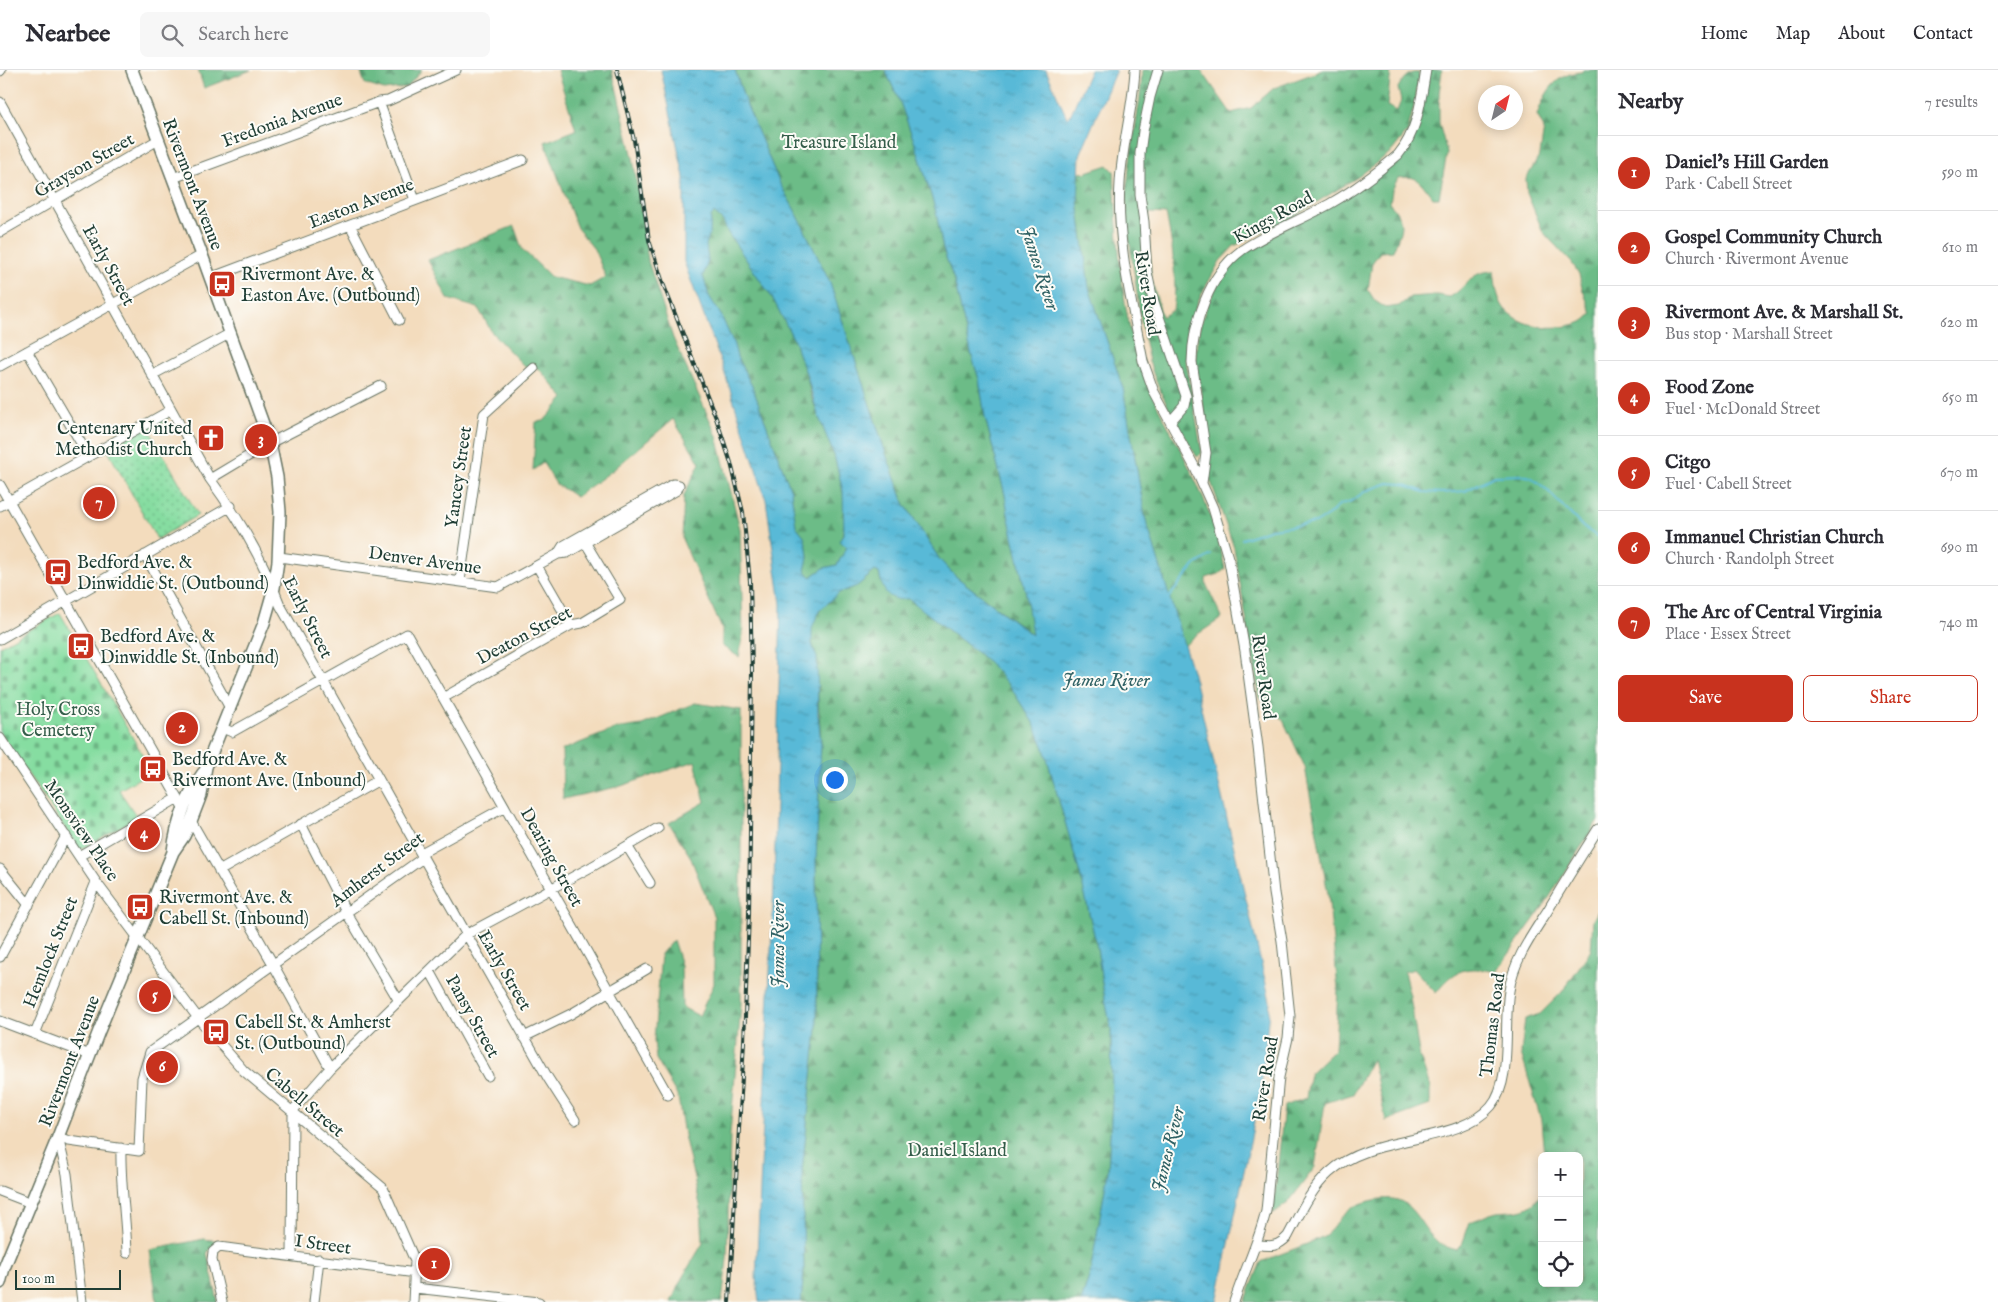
<!DOCTYPE html>
<meta charset="utf-8">
<style>
body{margin:0;font-family:"IM FELL English",serif;background:#f7f7f7;color:#2b2b33}
.controls{position:absolute;right:15px;bottom:15px;display:grid;overflow:hidden;border-radius:8px;box-shadow:0 2px 12px #0003}
.controls button{width:45px;height:45px;display:grid;place-items:center;padding:0;border:0;border-bottom:1px solid #e1e1e2;background:#fff;color:#2b2b33;font:25px sans-serif}
.compass{position:absolute;left:1478px;top:15px;width:45px;height:45px;border-radius:50%;background:#fff;box-shadow:0 2px 12px #0003;rotate:35deg}
.scale{position:absolute;left:15px;bottom:12px;width:106px;box-sizing:border-box;padding-left:5px;border:2px solid #1f3d34;border-top:0;font-size:14px;line-height:18px;white-space:nowrap;color:#1f3d34;-webkit-text-stroke:4px #fdfcf7;paint-order:stroke}
.you{position:absolute;left:834px;top:709px;width:18px;height:18px;margin:-12px;border:4px solid #fff;border-radius:50%;background:#1a73e8;box-shadow:0 0 0 8px #1a73e833}
.badge{display:grid;place-items:center;width:32px;height:32px;border-radius:50%;background:#c8321e;color:#fff;font-size:16px;font-weight:700}
.pin{position:absolute;translate:-50% -50%;border:2px solid #fff;box-shadow:0 1px 5px #0006}
.list{margin:0;padding:0;list-style:none}
h2{display:flex;justify-content:space-between;align-items:center;height:65px;margin:0;padding:0 20px;font-size:21px}
h2 small{font-size:16px;font-weight:400;color:#7c7c81}
.list li{display:grid;grid-template-columns:32px 1fr auto;gap:15px;align-items:center;box-sizing:border-box;height:75px;padding:0 20px;border-top:1px solid #e1e1e2}
.list b{display:block;font-size:19px;white-space:nowrap}
.list p{margin:0;font-size:16px;white-space:nowrap;color:#7c7c81}
.list em{font-size:16px;font-style:normal;color:#7c7c81}
.actions{display:flex;gap:10px;padding:15px 20px}
.actions a{flex:1;padding:11px 0;border:1px solid #c8321e;border-radius:8px;text-align:center;font-size:18px;color:#c8321e}
.actions .main{background:#c8321e;color:#fff}
.icon{flex:none;width:28px;height:28px;fill:none;stroke:currentColor;stroke-width:2;stroke-linecap:round;stroke-linejoin:round}
.map{position:relative;flex:none;width:1598px;height:1232px;overflow:hidden}
header{display:flex;align-items:center;gap:30px;box-sizing:border-box;height:70px;padding:0 25px;background:#fff;border-bottom:1px solid #e1e1e2}
header strong{font-size:24px}
nav{display:flex;gap:28px;margin-inline-start:auto;font-size:18px}
.search{width:350px;height:45px;background:#f7f7f7;display:flex;align-items:center;gap:12px;box-sizing:border-box;padding:0 18px;border-radius:8px;color:#7c7c81;font-size:19px}
main{display:flex}
aside{flex:1;background:#fff}
.map>svg:first-child{display:block}
.grass{fill:url(#grass-dots);stroke:#528d6a}
.forest{fill:url(#forest-firs);stroke:#467c5e;fill-rule:evenodd}
.cemetery{fill:url(#cemetery-stones);stroke:#528d6a}
.garden{fill:url(#garden-furrows);stroke:#528d6a}
.water{fill:url(#water-ripples);stroke:#3c7b86;fill-rule:evenodd}
.lines{fill:none;stroke-linecap:round;stroke-linejoin:round}
.stream{stroke:#58b9d7;stroke-width:2}
.minor-casing{stroke:#697564;stroke-width:11}
.major-casing{stroke:#697564;stroke-width:14}
.minor{stroke:#fff;stroke-width:9}
.major{stroke:#fff;stroke-width:11}
.rail-casing{stroke:#1f3d34;stroke-width:4}
.rail{stroke:#fdfcf7;stroke-width:2;stroke-dasharray:5.5;stroke-linecap:butt}
.labels{text-anchor:middle;stroke-width:4;stroke-linejoin:round;paint-order:stroke}
.street-label{font-size:18px;fill:#1f3d34;stroke:#fdfcf7}
.park-label{font-size:18px;fill:#345d4a;stroke:#fdfcf7}
.poi-label{font-size:18px;fill:#1f3d34;stroke:#fdfcf7;text-anchor:start}
.water-label{font-size:19px;font-style:italic;fill:#306265;stroke:#fdfcf7}
</style>
<header>
<strong>Nearbee</strong>
<div class="search"><svg class="icon" aria-label="search" viewBox="0 0 24 24"><circle cx="10" cy="10" r="6"/><path d="M15 15l6 6"/></svg>Search here</div>
<nav><a>Home</a><a>Map</a><a>About</a><a>Contact</a></nav>
</header>
<main>
<div class="map">
<svg width="1598" height="1232" viewBox="0 0 1598 1232">
<defs>
<pattern id="grass-dots" width="8" height="8" patternUnits="userSpaceOnUse" patternTransform="scale(1.25)"><rect width="8" height="8" fill="#86dda1"/><path d="M2 2h.1M6 6h.1" fill="none" stroke="#6db484" stroke-width="1.8" stroke-linecap="round"/></pattern>
<pattern id="forest-firs" width="22" height="20" patternUnits="userSpaceOnUse" patternTransform="scale(1.25)"><rect width="22" height="20" fill="#6cbc87"/><path d="M5 1l3.5 6h-7zM16 11l3.5 6h-7z" fill="#589a6f"/></pattern>
<pattern id="cemetery-stones" width="16" height="16" patternUnits="userSpaceOnUse" patternTransform="scale(1.25)"><rect width="16" height="16" fill="#86dda1"/><path d="M2 7V4a2 2 0 0 1 4 0v3zM10 15v-3a2 2 0 0 1 4 0v3z" fill="#6db484"/></pattern>
<pattern id="garden-furrows" width="10" height="10" patternUnits="userSpaceOnUse" patternTransform="scale(1.25)"><rect width="10" height="10" fill="#86dda1"/><path d="M-1 1l2-2M0 10L10 0M9 11l2-2" fill="none" stroke="#6db484"/></pattern>
<pattern id="water-ripples" width="26" height="14" patternUnits="userSpaceOnUse" patternTransform="scale(1.25)"><rect width="26" height="14" fill="#58b9d7"/><path d="M2 4q2-2 4 0t4 0M15 11q2-2 4 0t4 0" fill="none" stroke="#4898af"/></pattern>
</defs>
<rect width="100%" height="100%" fill="#fdfcf7"/>
<filter id="ink" filterUnits="userSpaceOnUse"><feTurbulence type="fractalNoise" baseFrequency=".02" numOctaves="2"/><feDisplacementMap in="SourceGraphic" scale="10" xChannelSelector="R" yChannelSelector="G"/><feConvolveMatrix kernelMatrix="1 2 1 2 8 2 1 2 1" color-interpolation-filters="sRGB"/></filter>
<filter id="wash" filterUnits="userSpaceOnUse"><feTurbulence type="fractalNoise" baseFrequency=".0096" numOctaves="4" result="noise"/><feDisplacementMap in="SourceGraphic" scale="20" xChannelSelector="R" yChannelSelector="G"/><feGaussianBlur stdDeviation="1.12" result="paint"/><feColorMatrix in="noise" values="0 0 0 0 0 0 0 0 0 0 0 0 0 0 0 0 0 1.4 0 .05"/><feComposite in="paint" operator="in"/></filter>
<g filter="url(#wash)">
<rect width="100%" height="100%" fill="#f3dcbd"/>
<!-- grass -->
<path class="grass" d="M165 346 168 350 150 361 198 445 157 469 107 379Z"/>
<!-- forest -->
<path class="forest" d="M198 0H251L204 18Z
M360 0H422L407 17 384 20 365 14Z
M557 0H612L633 88 648 191 673 268 717 366 740 459 743 564 739 587 722 576V559L682 469 684 425 700 393 673 349 613 400 576 427 556 414 543 393 533 400 536 352 544 351 564 328 540 300 535 297H525L493 264 478 238 448 229 428 190 514 156 522 179 551 207 590 216 606 207 594 179 577 158 545 72 576 60Z
M735 0H885L900 32 919 85 936 142 943 179 954 210 972 287 979 309 985 347 1005 425 1008 444 1026 524 1033 565 954 505 940 490 904 433 886 384 830 213 798 146 780 114 745 31Z
M1142 0H1201L1231 43 1251 38 1274 18 1323 0H1391L1387 36 1397 41 1401 31 1398 18C1403 9 1408 1 1419 3L1415 33 1407 62 1392 81 1358 107 1291 148 1234 176 1220 191 1199 229 1187 258 1186 291 1202 383 1197 387C1179 357 1159 325 1149 291 1142 262 1138 231 1134 201 1130 176 1126 150 1127 125 1128 83 1141 42 1142 0ZM1150 143 1166 144C1172 170 1178 214 1173 240L1162 247 1151 208 1147 149Z
M1430 0H1442L1439 23V53L1447 83 1439 128H1433C1420 112 1420 105 1398 108L1392 120 1390 134C1407 152 1401 160 1393 181L1380 182 1372 193 1368 220 1375 231 1386 238 1399 236 1410 227 1437 225 1450 227C1470 215 1468 202 1494 201 1496 214 1496 227 1504 238 1521 259 1556 261 1579 253 1584 252 1588 247 1592 244L1582 218 1579 204 1572 193 1543 162 1527 123 1526 109 1540 85 1544 58 1537 45C1546 21 1555 4 1582 2L1583 0H1598V750L1545 834 1496 902C1466 895 1455 899 1436 923L1414 899 1404 902 1410 926 1419 984 1430 1017V1035L1386 1051 1372 989 1353 1024 1325 1033 1315 1097 1288 1133 1273 1143 1284 1036 1306 1028 1310 1003 1335 979 1338 918 1328 824 1305 697 1283 650 1260 629 1234 478 1208 403 1210 382 1196 292C1195 250 1215 210 1245 182L1400 87Z
M1108 95 1114 101C1117 163 1120 231 1138 290 1147 318 1161 343 1175 369 1197 412 1216 451 1225 499L1219 504 1206 508V514L1222 548 1195 566 1184 576 1145 447 1123 318 1089 218 1078 132 1079 102 1084 103Z
M714 143 723 151 728 163 773 229 795 272 797 281 806 303 811 326 834 385 843 421 845 444 841 474H845L847 477 837 495 824 498 811 507 805 500 808 488 807 478 804 466 796 456 791 421 752 316 737 287 734 275 721 245 709 226 703 206 708 191 705 175 710 162 711 146Z
M875 501 879 503 881 512 904 528 909 529 989 592 1011 618 1034 654 1044 678 1080 804 1097 877 1102 913 1111 959 1112 1031 1108 1102 1090 1204 1081 1232H801L804 1200 802 1101 817 959 816 791 821 673 815 580C802 559 821 535 838 523 843 520 851 519 856 516 863 512 869 506 875 501Z
M695 633 741 640V935L730 1064 727 1189 722 1232H671L682 1208 703 1173 701 1139 684 1065 678 1027 656 989 654 970 661 884 673 870 681 895 682 937 699 946 714 914V847L690 786 669 753 705 732 695 691 621 716 563 729 562 680 615 659 642 655Z
M1598 841V1232H1245L1261 1192C1281 1183 1303 1177 1322 1167 1332 1162 1338 1149 1346 1142 1358 1132 1390 1123 1404 1133 1426 1150 1425 1173 1457 1180L1463 1172 1470 1152C1479 1149 1488 1144 1497 1142 1518 1140 1532 1143 1542 1121V1213H1579V1086H1544L1541 1050 1521 983 1525 949 1540 944 1562 922 1591 880 1593 850Z
M204 1169 218 1171 207 1183 218 1232H157L150 1180Z"/>
<!-- cemetery -->
<path class="cemetery" d="M60 543 152 701 119 720 137 747 80 780 0 663V576Z"/>
<!-- garden -->
<path class="garden" d="M442 1186 445 1197 424 1198 423 1191Z"/>
<!-- water -->
<path class="water" d="M661 0H735L745 31 780 114 798 146 830 213 886 384 904 433 940 490 954 505 1032 565 1026 524 1008 444 1005 425 985 347 979 309 972 287 954 210 943 179 936 142 919 85 900 32 885 0H1046L1067 48 1070 46 1090 0H1116L1080 85 1078 132 1089 218 1123 318 1145 447 1193 604 1270 931 1261 1019 1217 1232H1081L1090 1204 1108 1102 1112 1031 1111 959 1102 913 1097 877 1080 804 1044 678 1034 654 1011 618 989 592 909 529C904 528 901 531 897 529 883 526 882 514 879 503L875 501 857 516 839 523 819 541 812 558V574L817 588 818 645 821 673 816 791 817 959 802 1101 804 1200 801 1232H759L756 1207 774 814 781 534 766 430 722 295 684 192V107ZM714 143 723 151 728 163 773 229 795 272 797 281 806 303 818 345 834 385 843 421 844 464 839 471 847 477 837 495 824 498 811 507 805 500 808 488 807 478 804 466 796 456 791 421 752 316 737 287 734 275 721 245 709 226 703 206 708 191 706 175 710 162 711 146Z"/>
<g class="lines">
<!-- stream -->
<path class="stream" d="M1242 469 1271 459 1316 453 1329 445 1339 435 1351 431 1366 421 1388 413 1403 414 1424 422 1443 423 1465 421 1494 406 1521 405 1531 407 1546 419 1583 457 1598 467
M1169 527 1195 495 1211 485"/>
</g>
</g>
<g filter="url(#ink)">
<g class="lines">
<!-- minor casing -->
<g class="minor-casing">
<path id="minor" d="M1135 0C1133 38 1122 75 1120 113 1116 172 1132 233 1143 291L1154 322 1194 396 1213 438 1229 491 1245 581 1258 677 1274 823 1282 871 1290 946 1288 968 1279 1007 1266 1141C1259 1172 1244 1201 1234 1232
M1158 0 1150 27 1143 61 1140 83V125L1144 152 1147 202 1152 226 1186 326 1184 336 1170 352
M0 1 1 0
M0 32 210 409C239 448 263 490 280 535L548 1008 575 1050
M379 32 415 130
M173 108 379 32 388 31 456 0
M350 155 399 250
M0 162 158 70
M210 208 523 90
M27 281 88 385
M0 296 202 185
M152 305 231 263
M210 409 270 373 381 316
M1202 413 1206 383 1192 292C1192 254 1210 203 1242 180 1270 161 1304 149 1333 132 1356 119 1378 102 1398 85 1418 61 1421 30 1426 0
M0 415 184 739
M0 436 171 340
M145 485 230 638
M279 487 498 517 558 484 563 476 673 414 679 415 677 420 567 483 558 484
M537 496 571 555
M460 511 484 344 534 298
M0 569 231 436
M443 628 571 555 582 553 620 530 585 472
M222 658 232 662 407 564 668 1025
M0 668 96 812 198 948 244 1001 383 1118 415 1191 413 1232
M191 751 273 894 330 998
M301 754 346 842 399 931
M627 776 650 813
M79 786 178 728
M0 799 29 835
M219 801 379 710
M0 887 66 766
M430 901 488 1006
M0 951 90 985
M35 964 96 812
M524 967 571 944 647 899
M58 1067 69 1071 139 1081 142 1008 150 982 420 790 425 781 505 737
M58 1067 67 1104 82 1232
M121 1078C120 1113 126 1148 127 1183
M0 1121 31 1133
M1256 1174C1271 1177 1278 1177 1288 1166 1300 1144 1310 1120 1329 1103 1373 1062 1457 1076 1491 1036 1513 1010 1503 954 1509 921 1513 891 1532 865 1548 840 1564 813 1581 786 1598 759
M292 1186 293 1043 295 1038 330 998 467 864 593 796 658 758
M415 1218 539 1232
M222 1232 212 1190 213 1182 219 1177 416 1203
M314 1232 319 1189"/>
</g>
<!-- major casing -->
<g class="major-casing">
<path id="major" d="M173 781C176 754 187 725 203 703
M0 1213 4 1198 58 1067 99 961 173 782 184 766 191 751 201 725 206 697 264 553 274 518 278 491 280 442 277 407 270 373 202 185 132 0"/>
</g>
<!-- minor -->
<use href="#minor" class="minor"/>
<!-- major -->
<use href="#major" class="major"/>
<!-- rail casing -->
<g class="rail-casing">
<path id="rail" d="M617 0 634 70 649 170 664 216 716 348 731 393 743 442 750 511 752 601 749 844 744 972 729 1232"/>
</g>
<!-- rail -->
<use href="#rail" class="rail"/>
</g>
</g>
<!-- icons -->
<defs>
<g id="bus-square" transform="scale(1.4375)"><rect x="-9" y="-9" width="18" height="18" rx="4" fill="#c8321e" stroke="#fdfcf7"/><path d="M-5-6H5V4H4V6H2V4H-2V6H-4V4H-5ZM-3.5-4V0h7V-4ZM-3.5 1.2v1.5H-2V1.2ZM2 1.2v1.5H3.5V1.2Z" fill="#fff"/></g>
<g id="church-square" transform="scale(1.4375)"><rect x="-9" y="-9" width="18" height="18" rx="4" fill="#c8321e" stroke="#fdfcf7"/><path d="M-1.2-6h2.4v3.5h3.3v2.4h-3.3V6h-2.4V-.1h-3.3v-2.4h3.3Z" fill="#fff"/></g>
</defs>
<g fill-rule="evenodd">
<use href="#bus-square" x="222" y="214"/>
<use href="#church-square" x="211" y="368"/>
<use href="#bus-square" x="58" y="502"/>
<use href="#bus-square" x="81" y="576"/>
<use href="#bus-square" x="153" y="699"/>
<use href="#bus-square" x="140" y="837"/>
<use href="#bus-square" x="216" y="962"/>
</g>
<g class="labels">
<!-- street labels -->
<g class="street-label">
<text transform="translate(282 50) rotate(-20)" y="6">Fredonia Avenue</text>
<text transform="translate(84 95) rotate(-30)" y="6">Grayson Street</text>
<text transform="translate(193 114) rotate(69)" y="6">Rivermont Avenue</text>
<text transform="translate(361 133) rotate(-21)" y="6">Easton Avenue</text>
<text transform="translate(1273 147) rotate(-29)" y="6">Kings Road</text>
<text transform="translate(109 195) rotate(61)" y="6">Early Street</text>
<text transform="translate(1148 223) rotate(81)" y="6">River Road</text>
<text transform="translate(458 407) rotate(-82)" y="6">Yancey Street</text>
<text transform="translate(425 490) rotate(8)" y="6">Denver Avenue</text>
<text transform="translate(308 547) rotate(63)" y="6">Early Street</text>
<text transform="translate(524 565) rotate(-28)" y="6">Deaton Street</text>
<text transform="translate(1264 607) rotate(82)" y="6">River Road</text>
<text transform="translate(82 760) rotate(56)" y="6">Monsview Place</text>
<text transform="translate(552 787) rotate(61)" y="6">Dearing Street</text>
<text transform="translate(377 799) rotate(-37)" y="6">Amherst Street</text>
<text transform="translate(50 882) rotate(-68)" y="6">Hemlock Street</text>
<text transform="translate(505 900) rotate(60)" y="6">Early Street</text>
<text transform="translate(473 946) rotate(61)" y="6">Pansy Street</text>
<text transform="translate(1492 955) rotate(-83)" y="6">Thomas Road</text>
<text transform="translate(69 991) rotate(-69)" y="6">Rivermont Avenue</text>
<text transform="translate(1265 1009) rotate(-81)" y="6">River Road</text>
<text transform="translate(305 1032) rotate(40)" y="6">Cabell Street</text>
<text transform="translate(323 1174) rotate(8)" y="6">I Street</text>
</g>
<!-- park labels -->
<g class="park-label">
<text x="839" y="78">Treasure Island</text>
<text x="58" y="645">Holy Cross<tspan x="58" dy="21">Cemetery</tspan></text>
<text x="957" y="1086">Daniel Island</text>
</g>
<!-- poi labels -->
<g class="poi-label">
<text x="241" y="210">Rivermont Ave. &amp;<tspan x="241" dy="21">Easton Ave. (Outbound)</tspan></text>
<text x="192" y="364" text-anchor="end">Centenary United<tspan x="192" dy="21">Methodist Church</tspan></text>
<text x="77" y="498">Bedford Ave. &amp;<tspan x="77" dy="21">Dinwiddie St. (Outbound)</tspan></text>
<text x="100" y="572">Bedford Ave. &amp;<tspan x="100" dy="21">Dinwiddle St. (Inbound)</tspan></text>
<text x="172" y="695">Bedford Ave. &amp;<tspan x="172" dy="21">Rivermont Ave. (Inbound)</tspan></text>
<text x="159" y="833">Rivermont Ave. &amp;<tspan x="159" dy="21">Cabell St. (Inbound)</tspan></text>
<text x="235" y="958">Cabell St. &amp; Amherst<tspan x="235" dy="21">St. (Outbound)</tspan></text>
</g>
<!-- water labels -->
<g class="water-label">
<text transform="translate(1041 198) rotate(72)" y="7">James River</text>
<text x="1106" y="616">James River</text>
<text transform="translate(777 874) rotate(-90)" y="7">James River</text>
<text transform="translate(1167 1079) rotate(-76)" y="7">James River</text>
</g>
</g>
</svg>
<div class="controls">
<button>+</button>
<button>−</button>
<button><svg class="icon" aria-label="locate" viewBox="0 0 24 24"><circle cx="12" cy="12" r="6"/><path d="M12 2v4M12 18v4M2 12h4M18 12h4"/></svg></button>
</div>
<svg class="compass" viewBox="-18 -18 36 36"><path d="M0-13l5 13h-10z" fill="#e53935"/><path d="M0 13l5-13h-10z" fill="#7c7c81"/></svg>
<div class="scale">100 m</div>
<div class="you"></div>
<div class="pin badge" style="left:434px;top:1194px">1</div>
<div class="pin badge" style="left:182px;top:658px">2</div>
<div class="pin badge" style="left:261px;top:370px">3</div>
<div class="pin badge" style="left:144px;top:764px">4</div>
<div class="pin badge" style="left:155px;top:926px">5</div>
<div class="pin badge" style="left:162px;top:997px">6</div>
<div class="pin badge" style="left:99px;top:433px">7</div>
</div>
<aside>
<h2>Nearby<small>7 results</small></h2>
<ul class="list">
<li><span class="badge">1</span><div><b>Daniel's Hill Garden</b><p>Park · Cabell Street</p></div><em>590 m</em></li>
<li><span class="badge">2</span><div><b>Gospel Community Church</b><p>Church · Rivermont Avenue</p></div><em>610 m</em></li>
<li><span class="badge">3</span><div><b>Rivermont Ave. &amp; Marshall St.</b><p>Bus stop · Marshall Street</p></div><em>620 m</em></li>
<li><span class="badge">4</span><div><b>Food Zone</b><p>Fuel · McDonald Street</p></div><em>650 m</em></li>
<li><span class="badge">5</span><div><b>Citgo</b><p>Fuel · Cabell Street</p></div><em>670 m</em></li>
<li><span class="badge">6</span><div><b>Immanuel Christian Church</b><p>Church · Randolph Street</p></div><em>690 m</em></li>
<li><span class="badge">7</span><div><b>The Arc of Central Virginia</b><p>Place · Essex Street</p></div><em>740 m</em></li>
</ul>
<div class="actions"><a class="main">Save</a><a>Share</a></div>
</aside>
</main>
